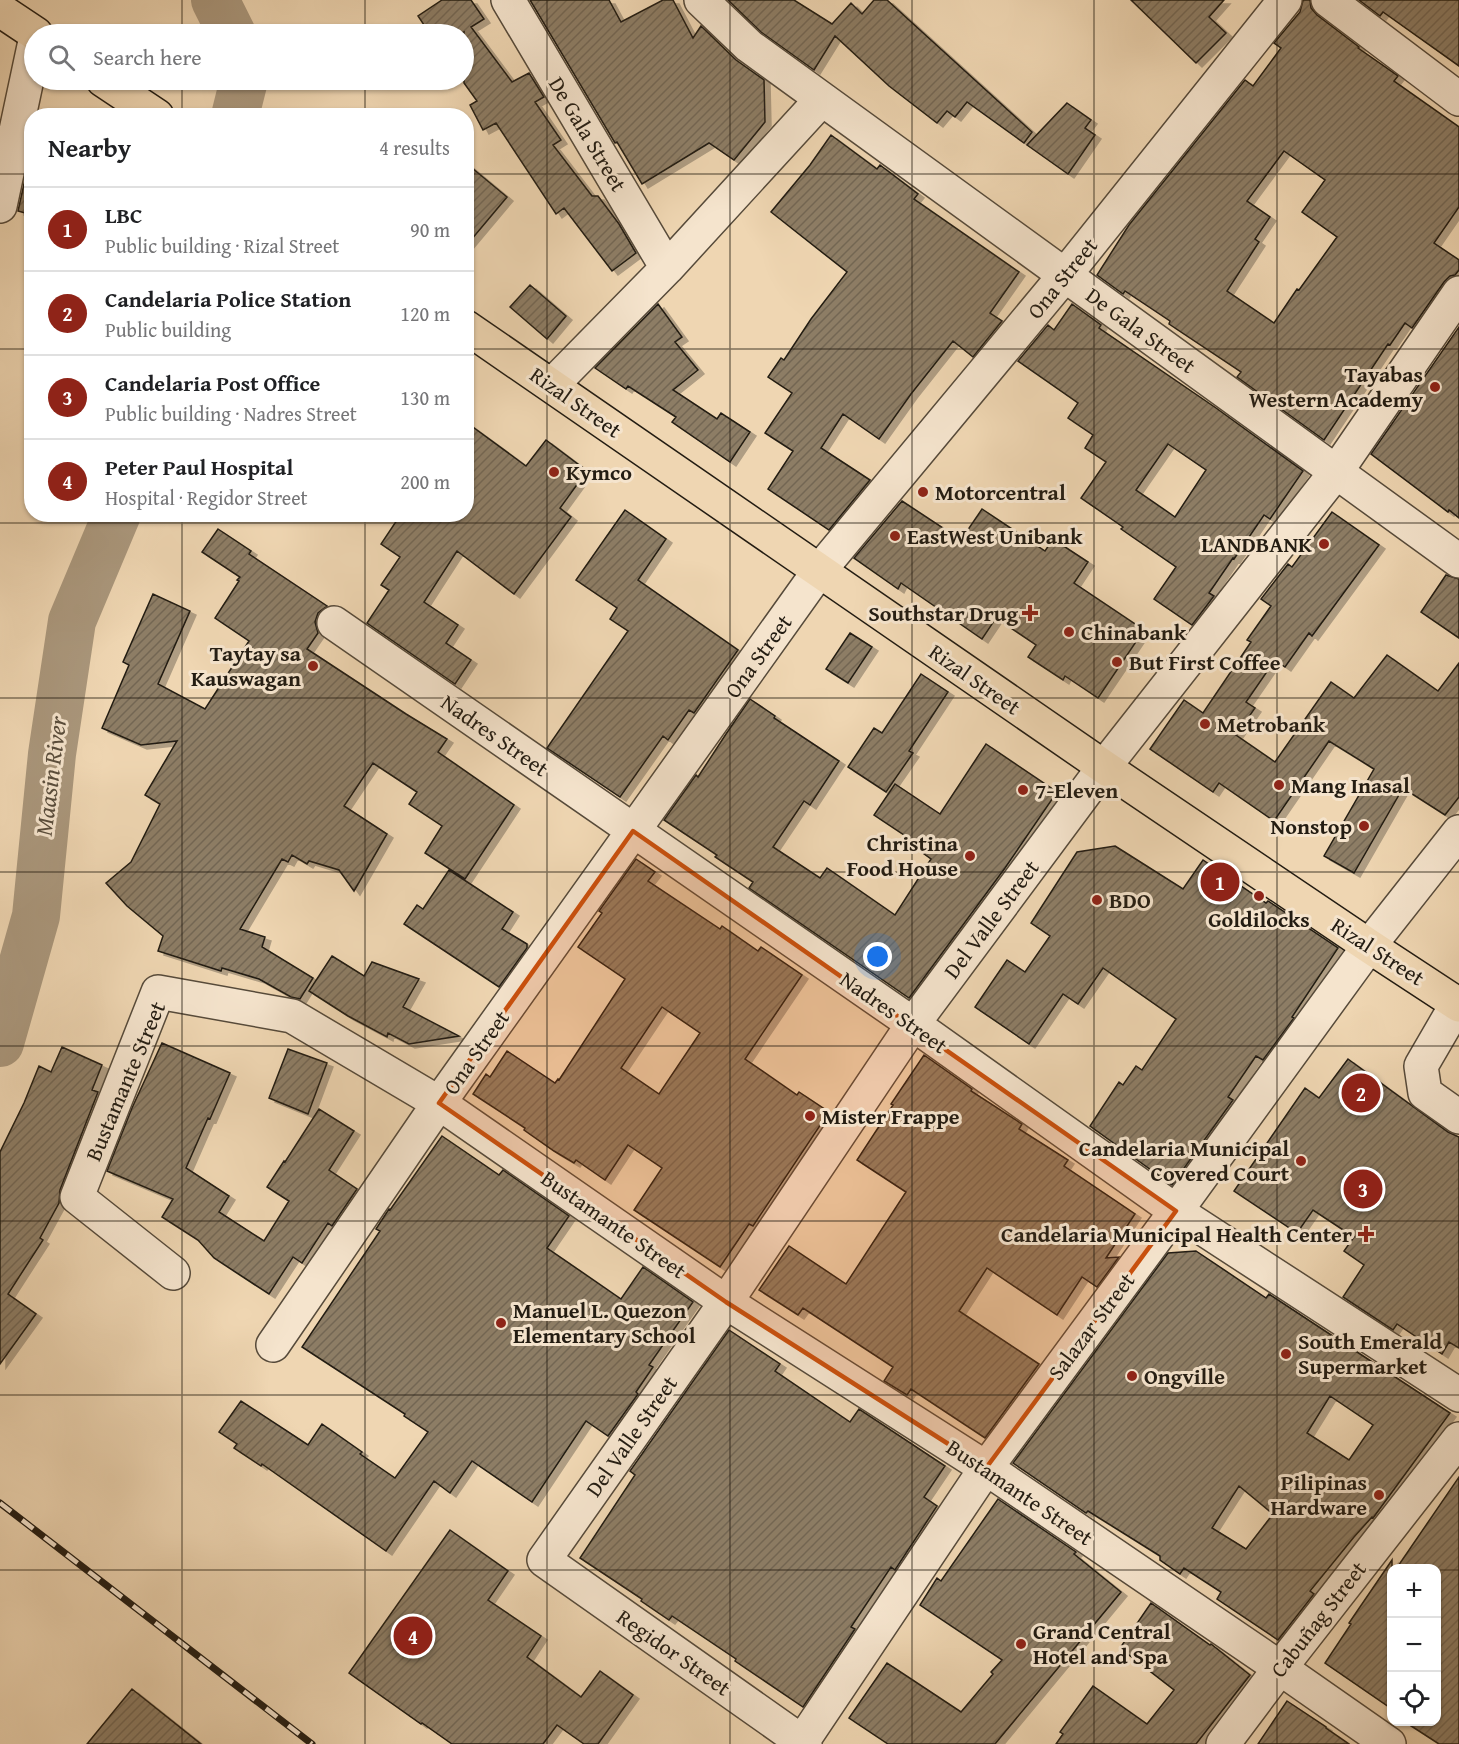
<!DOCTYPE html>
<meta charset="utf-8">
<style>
body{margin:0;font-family:"Gentium Book Plus",serif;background:#f2f2f2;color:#202124}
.controls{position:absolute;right:18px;bottom:18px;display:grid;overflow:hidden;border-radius:12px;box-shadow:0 2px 4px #0004}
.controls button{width:54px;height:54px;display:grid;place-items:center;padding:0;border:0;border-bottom:2px solid #e0e0e0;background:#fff;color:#202124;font:30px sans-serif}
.you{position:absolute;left:878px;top:957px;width:21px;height:21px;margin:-15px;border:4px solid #fff;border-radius:50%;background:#1a73e8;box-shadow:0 0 0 9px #1a73e833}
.badge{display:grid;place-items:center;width:39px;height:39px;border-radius:50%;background:#8f2418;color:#fff;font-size:20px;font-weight:700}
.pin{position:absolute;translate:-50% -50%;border:3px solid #fff;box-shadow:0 2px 6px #0006}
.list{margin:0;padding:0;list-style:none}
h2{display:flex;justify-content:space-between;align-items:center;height:78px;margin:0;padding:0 24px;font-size:26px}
h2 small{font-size:20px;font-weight:400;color:#757577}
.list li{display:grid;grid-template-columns:39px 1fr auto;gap:18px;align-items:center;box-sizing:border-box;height:84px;padding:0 24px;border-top:2px solid #e0e0e0}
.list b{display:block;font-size:22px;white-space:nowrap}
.list p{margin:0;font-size:20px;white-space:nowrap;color:#757577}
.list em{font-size:20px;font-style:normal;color:#757577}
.icon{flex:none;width:33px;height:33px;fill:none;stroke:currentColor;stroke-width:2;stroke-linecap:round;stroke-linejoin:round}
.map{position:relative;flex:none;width:1459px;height:1744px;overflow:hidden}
.search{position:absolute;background:#fff;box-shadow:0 2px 4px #0004;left:24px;top:24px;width:450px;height:66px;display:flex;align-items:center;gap:15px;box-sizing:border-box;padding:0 21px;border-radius:33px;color:#757577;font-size:22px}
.panel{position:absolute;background:#fff;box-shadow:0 2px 4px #0004;left:24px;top:108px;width:450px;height:414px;border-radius:24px}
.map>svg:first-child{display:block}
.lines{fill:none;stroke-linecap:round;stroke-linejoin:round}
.river{stroke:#aa977c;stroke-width:48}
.building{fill:url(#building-hatch);stroke:#231c12;stroke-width:1.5;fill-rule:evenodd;filter:url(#shadow)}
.minor-casing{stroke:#564a3a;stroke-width:36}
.major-casing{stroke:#231c12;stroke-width:36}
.minor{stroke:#f5e4cd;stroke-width:33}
.major{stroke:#efd6b2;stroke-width:33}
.rail-casing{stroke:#231c12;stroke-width:7}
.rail{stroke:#f5e4cd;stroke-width:4.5;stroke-dasharray:14;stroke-linecap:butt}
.marked{fill:#ca500d;fill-opacity:0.2;stroke:#ca500d;stroke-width:4.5;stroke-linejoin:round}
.grid{fill:none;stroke:#231c12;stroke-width:1.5;stroke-opacity:0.55}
.poi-dot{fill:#8f2418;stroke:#f5e4cd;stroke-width:2}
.labels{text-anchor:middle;stroke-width:6;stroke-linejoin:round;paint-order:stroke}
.street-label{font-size:22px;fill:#231c12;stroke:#f5e4cd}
.poi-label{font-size:22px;font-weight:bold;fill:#231c12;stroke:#f5e4cd;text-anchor:start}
.water-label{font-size:24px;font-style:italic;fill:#594d3c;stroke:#f5e4cd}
</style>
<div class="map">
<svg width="1459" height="1744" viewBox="0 0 1459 1744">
<defs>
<pattern id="building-hatch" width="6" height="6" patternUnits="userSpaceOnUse" patternTransform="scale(1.5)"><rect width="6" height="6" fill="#8d7d65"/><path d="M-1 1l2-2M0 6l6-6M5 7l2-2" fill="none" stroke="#736652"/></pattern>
<filter id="shadow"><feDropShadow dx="6" dy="4" stdDeviation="0" flood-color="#0004"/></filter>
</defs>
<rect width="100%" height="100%" fill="#efd6b2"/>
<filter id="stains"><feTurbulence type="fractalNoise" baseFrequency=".00333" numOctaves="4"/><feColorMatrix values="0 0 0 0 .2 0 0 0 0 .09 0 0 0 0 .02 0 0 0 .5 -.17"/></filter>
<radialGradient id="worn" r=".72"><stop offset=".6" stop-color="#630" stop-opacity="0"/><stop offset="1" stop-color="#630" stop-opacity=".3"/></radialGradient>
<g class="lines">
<!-- river -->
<path class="river" d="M215 0 232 34
M235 116 244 80
M0 1043 36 916 52 754 72 621 117 514"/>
</g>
<!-- building -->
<path class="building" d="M442 0H471L484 19 471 27 512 82 529 73 544 97 535 102 561 140 553 145 592 196H598L619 224 636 253 612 271 564 208 556 214 496 123 483 130 470 105 477 101 464 83V32L460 34H430L418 16Z
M530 0H609L621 22 663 0H673L693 38 701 26 736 60 764 80 765 122 734 160 709 143 642 184 617 142 615 143Z
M728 0H794L832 24 851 3 862 14 874 0H887L1032 132 1024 143 967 102 955 117 947 111 937 123 889 86 835 36 814 70 761 32Z
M1131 0H1224L1209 17 1226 33 1196 63Z
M1303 0H1310L1311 8 1317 15 1359 47 1358 48 1398 76 1394 81 1459 127V207L1434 243 1459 260V270L1455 275 1450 276 1444 282 1412 328 1405 323 1390 345 1388 344 1324 440 1237 377 1241 372 1169 324 1170 321 1125 291 1123 294 1097 275 1129 225 1245 80 1253 86 1281 48 1274 43 1300 12ZM1284 151 1325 180 1302 212 1337 237 1299 290 1297 289 1274 323 1227 291 1259 242 1255 239 1270 217 1247 201Z
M1359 0H1459V66L1383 12 1380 16Z
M1067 103 1091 120 1085 128 1095 135 1068 174 1027 145Z
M831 135 877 169 880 165 918 194 914 199 1019 272 990 313 1002 321 973 357 953 341 911 394 879 439 843 414 821 448 870 480 829 530 768 489 793 451 765 433 792 393 768 377 781 358 784 360 811 319 847 272 771 212 810 165Z
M32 148V215L18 211Z
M466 163 507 197 466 246Z
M530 285 566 316 547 339 510 307Z
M658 304 682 337 675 342 698 370 673 390 717 419 721 413 750 432 730 462 672 422 676 417 628 386 626 389 595 368Z
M1072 304 1101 325 1099 328 1216 408 1303 471 1270 519 1264 515 1234 559 1233 558 1209 593 1214 596 1192 625 1154 599 1176 567 1121 529 1123 527 1081 498 1106 462 1085 448 1093 435 1068 418 1078 403 1018 361 1048 325 1054 330ZM1168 444 1206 470 1175 517 1136 490Z
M1459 327V518L1449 510 1448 512 1371 454Z
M466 422 526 466 546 440 587 471 560 508 571 517 514 594 457 551 424 602 458 625 446 643 471 660 455 684 367 623 389 590 381 585 400 557 381 544 401 514H466Z
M902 501 961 540 982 509 1045 551 1053 539 1088 562 1074 583 1144 630 1098 698 1065 676 1063 680 1028 657 1036 645 996 618 982 639 901 583 898 589 854 558Z
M625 510 666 539 638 580 738 650 694 713 689 710 668 740 663 736 620 797 547 748 628 631 610 619 617 608 576 580Z
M1332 512 1379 545 1312 636 1309 633 1285 667 1275 660 1246 702 1255 708 1236 735 1275 762 1331 682 1354 698 1387 655 1438 691 1459 663V797L1445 815 1403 788 1354 873 1324 856 1374 769 1329 741 1274 821 1219 783 1213 792 1150 749 1184 700 1203 713 1251 642 1247 640 1271 606 1261 599 1288 564 1292 567Z
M218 529 251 551 249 554 327 606 318 613 315 622 318 633 307 649 406 714 447 739 438 752 514 805 465 879 425 853 442 826 409 804 417 792 373 763 344 806 387 834 354 891 339 870 309 861 307 864 292 855 288 862 282 859 240 929 265 937 262 947 313 978 300 999 291 997 259 979 222 968 221 971 158 951 163 936 127 906 106 883 131 862 160 804 145 795 177 741 141 745 102 728 129 665 123 662 153 594 190 611 158 684 205 709 249 641 215 618 239 581 237 580 240 577 202 552Z
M1446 575 1459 579V638L1421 612Z
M850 633 872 647 848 683 826 669Z
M921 674 948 692 909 751 913 753 886 792 848 767 874 728 882 733Z
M750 699 775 716 774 718 839 761 810 805 804 801 773 847 820 878 827 868 895 915 931 859 920 851 922 847 874 815 895 784 940 814 986 744 1057 792 1005 868 909 998 749 888 753 882 715 857 717 855 664 820 696 775 698 777 726 734Z
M1115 846 1183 889 1203 860 1266 903 1268 901 1338 948 1292 1017 1294 1018 1263 1060 1256 1056 1228 1097 1233 1100 1172 1185 1090 1126 1119 1082 1123 1085 1136 1066 1142 1070 1176 1019 1103 968 1078 1004 1063 994 1029 1044 975 1007 1007 960 1025 972 1050 936 1031 923 1077 852Z
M636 859 655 872 648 881 720 929 722 926 758 951 761 947 802 975 745 1059 797 1095 799 1092 829 1112 753 1226 749 1224 720 1267 634 1210 662 1168 628 1145 605 1180 576 1160 574 1163 554 1151 524 1130 525 1128 473 1094 486 1074 490 1077 507 1051 555 1083 558 1079 559 1080 625 979 578 947 602 913 599 911ZM662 1007 700 1033 659 1094 621 1068Z
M449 870 513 912 502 929 527 944V948L499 987 404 924 417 905 423 909Z
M332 956 364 976 372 962 419 979 403 1007 459 1036 409 1044 388 1033 387 1037 348 1016 309 991Z
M162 1043 230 1073 210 1119 208 1118 186 1168 229 1196 219 1212 264 1241 289 1201 267 1187 284 1161 285 1162 319 1109 354 1131 329 1170 357 1189 332 1226 328 1223 302 1263 293 1257 269 1294 214 1258 198 1240 162 1217 173 1199 107 1171 132 1108Z
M62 1047 102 1065 92 1090 98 1092 60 1190 59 1203 40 1238 43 1240 8 1294 36 1314 0 1364V1152L24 1103 39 1066 51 1072Z
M288 1049 327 1063 308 1114 269 1098Z
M924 1055 972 1089 971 1091 1022 1124 1019 1129 1068 1160 1064 1166 1135 1214 1106 1258 1119 1257 1097 1287 1082 1277 1057 1315 987 1268 959 1311 1039 1364 985 1438 911 1389 907 1395 884 1381 893 1367 803 1308 798 1315 759 1290 789 1246 846 1284 906 1192 857 1160 893 1105 891 1104Z
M1348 1059 1448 1132 1459 1137V1348L1449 1342 1442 1354 1397 1324 1393 1330 1343 1297 1364 1265 1344 1251 1354 1237 1313 1210 1297 1233 1234 1191 1305 1088 1319 1098Z
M442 1136 499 1175 503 1170 569 1216 547 1248 621 1299 643 1267 693 1302 649 1365 653 1367 636 1392 638 1394 608 1436 586 1421 532 1502 472 1461 450 1493 434 1481 386 1551 262 1464 261 1466 234 1448 237 1444 219 1432 241 1401 308 1445 322 1424 362 1452 360 1454 395 1478 428 1432 404 1416 405 1414 302 1347 380 1231 376 1229 389 1209 390 1210Z
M1196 1251 1266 1298 1269 1294 1322 1329 1450 1413 1373 1518 1372 1517 1354 1537 1310 1591 1314 1594 1278 1640 1217 1599 1221 1592 1184 1568 1180 1574 1160 1560V1556L1088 1511 1086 1513 1013 1463 1168 1253ZM1330 1396 1373 1425 1349 1460 1307 1433ZM1239 1486 1273 1514 1246 1549 1212 1528Z
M729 1330 780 1364 775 1371 850 1422 859 1409 945 1466 924 1497 937 1506 895 1570 891 1567 851 1627 855 1629 803 1707 735 1661 736 1659 672 1616 669 1620 641 1601 642 1599 580 1558 635 1475 630 1471Z
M1459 1477V1744H1439L1405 1722H1437V1569H1396Z
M998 1499 1076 1552 1074 1554 1121 1592 995 1744H888L849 1718 887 1663 961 1712 993 1674 991 1672 1002 1660 920 1605 937 1578 941 1581Z
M450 1530 508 1571 488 1600 541 1636 527 1657 581 1697 600 1671 633 1695 598 1744H584L557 1725 543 1744H452L422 1723 421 1724 349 1673Z
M1392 1560V1709L1325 1663 1351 1624 1349 1623Z
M1151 1603 1210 1645 1211 1644 1250 1675 1196 1744H1056L1063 1734 1060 1732 1093 1686 1147 1724 1174 1690 1120 1648Z
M132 1689 201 1744H87Z
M1287 1701 1326 1727V1728L1349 1744H1258Z"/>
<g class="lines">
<!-- minor casing -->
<g class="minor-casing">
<path id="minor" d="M508 0 667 268
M701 0 749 46 1459 561
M1328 0 1459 99
M0 206 34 46
M552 385 667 268 822 99
M334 623 913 1024 1176 1211 1459 1395
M1457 1004 1421 1066 1425 1093 1459 1117
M173 1273 77 1197 158 992 292 1016 439 1103 726 1302 986 1468 1280 1668 1389 1744
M273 1345 439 1103 819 571 1065 275 1285 0
M802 1742 986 1468 1176 1211 1369 946 1459 832
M805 1744 544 1560 726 1302 913 1024 1104 767 1336 472 1459 293
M1223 1744 1280 1668 1459 1439"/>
</g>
<!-- major casing -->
<g class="major-casing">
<path id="major" d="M0 10 36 34
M103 80 157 116
M466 327 1104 767 1369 946 1459 1005"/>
</g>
<!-- minor -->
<use href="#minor" class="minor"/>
<!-- major -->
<use href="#major" class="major"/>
<!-- rail casing -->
<g class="rail-casing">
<path id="rail" d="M0 1503 312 1744"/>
</g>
<!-- rail -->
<use href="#rail" class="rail"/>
</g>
<!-- marked area -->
<path class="marked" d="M633 831 1176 1211 986 1468 726 1302 439 1103Z"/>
<!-- grid -->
<path class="grid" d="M182 0V34M365 0V34M547 0V1744M730 0V1744M912 0V1744M1094 0V1744M1277 0V1744M182 80V116M365 80V116M0 174H32M466 174H1459M0 349H32M466 349H1459M182 514V1744M365 514V1744M0 523H1459M0 698H1459M0 872H1459M0 1046H1459M0 1221H1459M0 1395H1459M0 1570H1392M1436 1570H1459"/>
<!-- markers -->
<g class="poi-dot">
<circle cx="1435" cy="387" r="6"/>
<circle cx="554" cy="472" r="6"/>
<circle cx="923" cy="492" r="6"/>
<circle cx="895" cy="536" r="6"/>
<circle cx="1324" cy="544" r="6"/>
<path d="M1027 604h6v6h6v6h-6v6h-6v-6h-6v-6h6z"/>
<circle cx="1069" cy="632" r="6"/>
<circle cx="1117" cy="662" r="6"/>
<circle cx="313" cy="666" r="6"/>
<circle cx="1205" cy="724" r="6"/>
<circle cx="1279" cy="785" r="6"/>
<circle cx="1023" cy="790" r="6"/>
<circle cx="1364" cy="826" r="6"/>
<circle cx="970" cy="856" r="6"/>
<circle cx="1259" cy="896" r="6"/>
<circle cx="1097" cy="900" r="6"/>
<circle cx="810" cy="1116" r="6"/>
<circle cx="1301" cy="1161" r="6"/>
<path d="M1363 1225h6v6h6v6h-6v6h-6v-6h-6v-6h6z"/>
<circle cx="501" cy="1323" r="6"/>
<circle cx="1286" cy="1354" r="6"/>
<circle cx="1132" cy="1376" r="6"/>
<circle cx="1379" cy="1495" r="6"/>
<circle cx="1021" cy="1644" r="6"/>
</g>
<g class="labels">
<!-- street labels -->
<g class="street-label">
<text transform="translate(588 134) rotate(59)" y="8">De Gala Street</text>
<text transform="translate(1062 278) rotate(-51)" y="8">Ona Street</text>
<text transform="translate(1141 330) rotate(36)" y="8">De Gala Street</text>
<text transform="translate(576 402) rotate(35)" y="8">Rizal Street</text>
<text transform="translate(758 656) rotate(-54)" y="8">Ona Street</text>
<text transform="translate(975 679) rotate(35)" y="8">Rizal Street</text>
<text transform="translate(495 735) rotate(35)" y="8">Nadres Street</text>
<text transform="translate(991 919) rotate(-53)" y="8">Del Valle Street</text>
<text transform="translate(1378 951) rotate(33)" y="8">Rizal Street</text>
<text transform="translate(894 1012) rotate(35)" y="8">Nadres Street</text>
<text transform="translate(476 1052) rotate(-55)" y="8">Ona Street</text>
<text transform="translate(125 1081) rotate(-67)" y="8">Bustamante Street</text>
<text transform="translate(614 1224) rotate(35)" y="8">Bustamante Street</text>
<text transform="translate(1091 1326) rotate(-53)" y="8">Salazar Street</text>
<text transform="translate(631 1436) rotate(-55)" y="8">Del Valle Street</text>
<text transform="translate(1020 1492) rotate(34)" y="8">Bustamante Street</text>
<text transform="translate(1318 1619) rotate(-52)" y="8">Cabuñag Street</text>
<text transform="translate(674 1652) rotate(35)" y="8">Regidor Street</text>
</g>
<!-- poi labels -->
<g class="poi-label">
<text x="1423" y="382" text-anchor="end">Tayabas<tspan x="1423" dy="25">Western Academy</tspan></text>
<text x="566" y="480">Kymco</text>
<text x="935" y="500">Motorcentral</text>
<text x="907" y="544">EastWest Unibank</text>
<text x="1312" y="552" text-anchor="end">LANDBANK</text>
<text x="1018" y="621" text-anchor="end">Southstar Drug</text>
<text x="1081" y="640">Chinabank</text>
<text x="301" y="661" text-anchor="end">Taytay sa<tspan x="301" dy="25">Kauswagan</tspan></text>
<text x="1129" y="670">But First Coffee</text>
<text x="1217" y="732">Metrobank</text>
<text x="1291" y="793">Mang Inasal</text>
<text x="1035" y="798">7-Eleven</text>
<text x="1352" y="834" text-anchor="end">Nonstop</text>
<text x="958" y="851" text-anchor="end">Christina<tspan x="958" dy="25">Food House</tspan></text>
<text x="1109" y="908">BDO</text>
<text x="1259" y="927" text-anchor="middle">Goldilocks</text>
<text x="822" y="1124">Mister Frappe</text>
<text x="1289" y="1156" text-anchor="end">Candelaria Municipal<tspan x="1289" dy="25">Covered Court</tspan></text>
<text x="1352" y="1242" text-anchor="end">Candelaria Municipal Health Center</text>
<text x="513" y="1318">Manuel L. Quezon<tspan x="513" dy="25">Elementary School</tspan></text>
<text x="1298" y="1349">South Emerald<tspan x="1298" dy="25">Supermarket</tspan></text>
<text x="1144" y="1384">Ongville</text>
<text x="1367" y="1490" text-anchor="end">Pilipinas<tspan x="1367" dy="25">Hardware</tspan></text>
<text x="1033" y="1639">Grand Central<tspan x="1033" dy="25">Hotel and Spa</tspan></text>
</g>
<!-- water labels -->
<g class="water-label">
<text transform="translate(51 776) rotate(-83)" y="8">Maasin River</text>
</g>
</g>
<rect width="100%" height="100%" filter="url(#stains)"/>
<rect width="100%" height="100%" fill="url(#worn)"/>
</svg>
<div class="controls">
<button>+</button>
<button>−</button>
<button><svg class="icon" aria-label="locate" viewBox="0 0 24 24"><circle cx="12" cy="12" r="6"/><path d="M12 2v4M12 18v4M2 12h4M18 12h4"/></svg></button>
</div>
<div class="you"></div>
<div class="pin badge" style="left:1220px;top:882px">1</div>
<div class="pin badge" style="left:1361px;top:1093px">2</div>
<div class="pin badge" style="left:1363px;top:1189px">3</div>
<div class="pin badge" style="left:413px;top:1636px">4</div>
<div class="search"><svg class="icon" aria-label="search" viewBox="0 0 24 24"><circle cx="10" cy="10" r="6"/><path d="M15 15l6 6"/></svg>Search here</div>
<section class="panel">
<h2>Nearby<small>4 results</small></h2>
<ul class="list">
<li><span class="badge">1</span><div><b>LBC</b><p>Public building · Rizal Street</p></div><em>90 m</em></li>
<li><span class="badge">2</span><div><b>Candelaria Police Station</b><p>Public building</p></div><em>120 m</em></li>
<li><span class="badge">3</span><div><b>Candelaria Post Office</b><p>Public building · Nadres Street</p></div><em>130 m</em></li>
<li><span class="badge">4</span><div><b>Peter Paul Hospital</b><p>Hospital · Regidor Street</p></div><em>200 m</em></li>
</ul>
</section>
</div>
